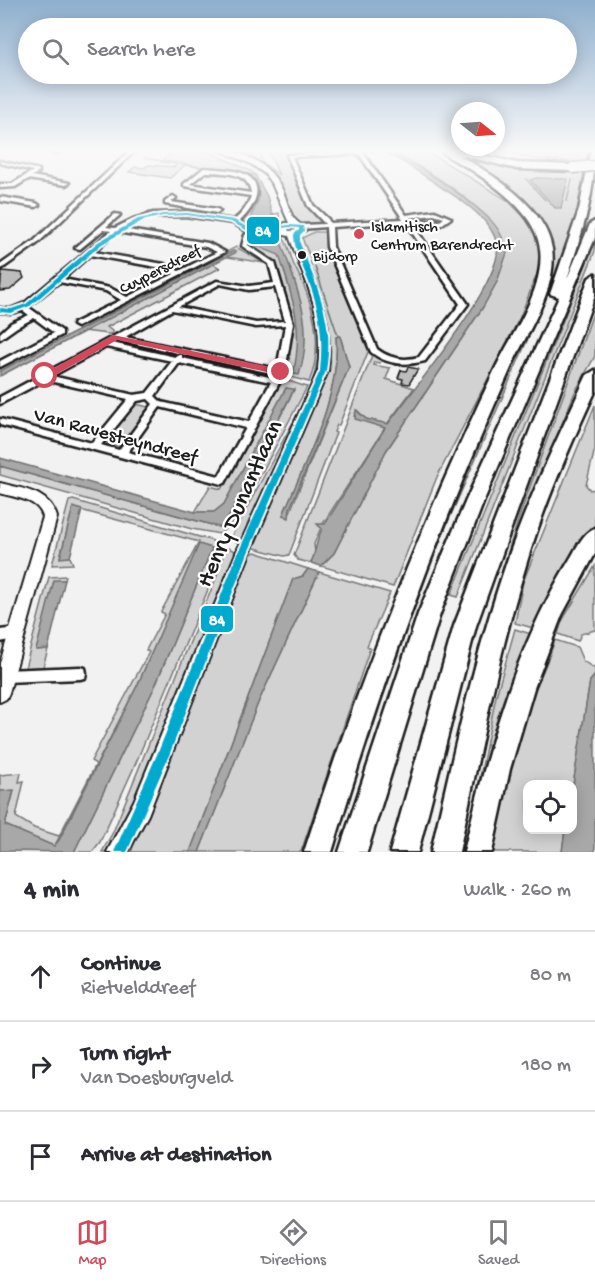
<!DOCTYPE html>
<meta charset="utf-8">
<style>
body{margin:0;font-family:"Gochi Hand",sans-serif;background:#f7f7f7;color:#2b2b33}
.controls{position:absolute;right:18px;bottom:18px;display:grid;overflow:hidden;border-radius:12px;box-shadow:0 3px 15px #0003}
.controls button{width:54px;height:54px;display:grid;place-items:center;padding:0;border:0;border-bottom:2px solid #e1e1e2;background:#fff;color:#2b2b33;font:30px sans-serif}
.compass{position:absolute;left:451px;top:102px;width:54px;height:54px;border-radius:50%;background:#fff;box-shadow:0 3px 15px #0003;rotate:107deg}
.stop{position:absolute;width:18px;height:18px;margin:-14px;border:4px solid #d1495b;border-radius:50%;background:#fff}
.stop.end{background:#d1495b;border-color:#fff;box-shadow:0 2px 6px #0008}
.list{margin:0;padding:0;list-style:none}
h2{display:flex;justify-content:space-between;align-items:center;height:78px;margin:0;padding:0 24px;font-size:26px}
h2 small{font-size:20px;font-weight:400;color:#7c7c81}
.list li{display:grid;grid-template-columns:39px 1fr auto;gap:18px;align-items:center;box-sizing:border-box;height:90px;padding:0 24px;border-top:2px solid #e1e1e2}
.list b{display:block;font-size:22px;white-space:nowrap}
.list p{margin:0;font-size:20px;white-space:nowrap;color:#7c7c81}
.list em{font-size:20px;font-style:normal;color:#7c7c81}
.icon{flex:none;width:33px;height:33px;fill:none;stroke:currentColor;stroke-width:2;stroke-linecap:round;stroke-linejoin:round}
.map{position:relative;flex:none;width:595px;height:852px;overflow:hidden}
.search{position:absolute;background:#fff;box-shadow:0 3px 15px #0003;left:18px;right:18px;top:18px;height:66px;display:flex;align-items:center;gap:15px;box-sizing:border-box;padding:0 21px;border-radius:33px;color:#7c7c81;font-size:22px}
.sheet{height:348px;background:#fff}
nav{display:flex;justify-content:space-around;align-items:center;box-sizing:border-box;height:84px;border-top:2px solid #e1e1e2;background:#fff;font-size:16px;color:#7c7c81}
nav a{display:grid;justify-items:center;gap:3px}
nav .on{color:#d1495b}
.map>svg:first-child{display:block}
.green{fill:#d2d2d2;stroke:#777;stroke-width:1.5;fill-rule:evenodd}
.water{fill:#a8a8a8;stroke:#707070;stroke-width:1.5}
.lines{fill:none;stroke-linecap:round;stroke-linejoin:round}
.stream{stroke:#707070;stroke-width:1.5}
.building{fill:#bdbdbd;stroke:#1c1c1c;stroke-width:1.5}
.street-casing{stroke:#1c1c1c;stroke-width:5}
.secondary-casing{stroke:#1c1c1c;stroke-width:4}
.highway-casing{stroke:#1c1c1c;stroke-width:5}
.street{fill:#fff;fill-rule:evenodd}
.secondary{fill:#fff;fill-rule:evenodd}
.highway{fill:#fff;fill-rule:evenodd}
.highway-bridge-casing{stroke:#1c1c1c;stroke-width:13;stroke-linecap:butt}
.highway-bridge{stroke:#fff;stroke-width:10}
.bus-1-casing{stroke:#fff;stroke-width:4}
.bus-1{fill:#00a9ce;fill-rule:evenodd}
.route{fill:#d1495b}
.poi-dot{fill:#d1495b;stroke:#fff;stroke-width:2}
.bus-dot{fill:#1c1c1c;stroke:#fff;stroke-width:2}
.labels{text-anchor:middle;stroke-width:4.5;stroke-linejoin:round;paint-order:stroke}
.far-bus-label{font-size:15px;fill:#1c1c1c;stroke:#fff;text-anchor:start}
.far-poi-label{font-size:16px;fill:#1c1c1c;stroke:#fff;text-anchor:start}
.far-street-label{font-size:16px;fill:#1c1c1c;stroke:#fff}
.street-label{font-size:20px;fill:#1c1c1c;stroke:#fff}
.near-street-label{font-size:24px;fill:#1c1c1c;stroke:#fff}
.line-badge{stroke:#fff;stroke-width:2}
.badge-label{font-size:16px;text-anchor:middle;font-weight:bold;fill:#fff}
</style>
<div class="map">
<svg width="595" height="852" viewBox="0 0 595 852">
<rect width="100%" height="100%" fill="#f2f2f2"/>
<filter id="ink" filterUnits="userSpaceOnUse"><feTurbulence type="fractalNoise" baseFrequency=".0167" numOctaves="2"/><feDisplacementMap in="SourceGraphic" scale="12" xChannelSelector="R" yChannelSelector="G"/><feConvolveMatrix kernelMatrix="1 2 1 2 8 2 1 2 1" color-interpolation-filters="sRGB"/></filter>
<g filter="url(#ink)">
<!-- green -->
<path class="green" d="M175 150 210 152 251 171 256 176 250 175C266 200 254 199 252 223L260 225 274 218 273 214 279 213 280 222 274 229 253 230 239 221C260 200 259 196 241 173L185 165 170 178 129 172 135 167 144 168 149 165 174 167 177 164 161 162Z
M227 150C238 150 248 154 259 154L258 150H260L262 162 279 175 268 150H284L309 206 324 223 303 226 294 222 278 183 243 156Z
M384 150H425L507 200 531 224 541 244 542 261 520 317 437 477 393 587 321 566 334 553 386 451 483 307 505 244C486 204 424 166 384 150Z
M503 150 579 155 582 150H588L574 226 561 263 420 586 425 558 549 279 539 222 453 153C491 167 532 171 572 170L575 162 534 159Z
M314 232H328L327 249 370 347 339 425H337L334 432 336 433 289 555 284 556 251 547 327 372 329 325 311 272V260L302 238ZM340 336 349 367 290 512 283 515C306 459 341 398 336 337Z
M253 236H274L284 239C289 245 290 256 294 265 313 300 325 344 309 382L283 375 290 317 274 261 248 246 247 243Z
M595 242V251L583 281 458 597 451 595Z
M236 247 264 263 227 257 235 253 233 251 80 330 76 328Z
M300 263 322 324 319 375 243 541 236 542 232 535 306 398C322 362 322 330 310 294 306 283 303 272 297 264Z
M213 264 220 268 107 327 113 332 110 334 116 335 84 331Z
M595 308V356L575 392 557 436 497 601 493 599 519 517Z
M373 353 382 359 380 363 374 362 373 365 390 368 386 379 414 388 387 424 366 419 357 410 354 416 385 428 322 525 314 544 315 553 311 563 298 560 294 555Z
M282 379 307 387 240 514 220 534 192 529 0 475V466L223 528 294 390 286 388 224 504 214 512H195L210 486 221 489Z
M132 403 152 408 123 447 102 442Z
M595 405V449L586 485 590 490 595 489V524L537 629 515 623 523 582Z
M73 500 213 541 217 547 214 575 135 765 100 842 92 852H74L155 686 212 548 199 545 138 684 54 847 5 825 14 791 0 792V775L21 773 19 782 24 781 16 817 34 828 59 836 96 764 91 761 149 652 146 650 165 614 161 612 199 542 73 508 60 557H70L73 564 52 565 69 501Z
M228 548 237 552C194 652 161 756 109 852H102L113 832 216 578 224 552Z
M255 552 308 569 303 576 293 579 190 852H131L249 555Z
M595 566V630L581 634 578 641 558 634 562 621Z
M319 572 390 593 367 646 370 648 301 852H199L258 703Z
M66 576 65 580 54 581 37 650 48 649 43 667 25 668 49 577Z
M515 629 534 635 465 852 496 696Z
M555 640 577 647 583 661 595 669V675L590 681 573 785 528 784V830H565L562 852H492C503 799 511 740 534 691 542 674 549 658 555 640Z"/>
<!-- water -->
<path class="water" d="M377 150C400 150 479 205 494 224 501 232 505 243 507 253L497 282 483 307 386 451 334 553 321 566 311 563C316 551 316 541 322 529L317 524H325L385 428 355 419 356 410 366 419 388 424C411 392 506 279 497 244 491 219 464 202 444 189 423 175 401 158 377 150Z
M143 158 255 175 267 196 274 221 260 225 252 223 251 216C261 196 263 195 249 175Z
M536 178 568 179 561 208H555L530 180Z
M262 239 281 242C297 289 315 325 299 375L293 374C304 328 293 299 279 255L254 245Z
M233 251 236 252 0 376V371Z
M340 336 349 367 290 508 289 518 283 515C306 459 341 398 336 337Z
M286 388 294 389 223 528 0 466V458L195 512H214L224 504Z
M73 507 82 510 70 557 60 558Z
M199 544 212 548 155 686 74 852 0 851V791L14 790 5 825 54 846 59 840 138 684Z
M308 569 319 572 258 703 199 852H190L293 579 303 576Z
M54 580H65L48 649 36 650Z
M595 675V852H562L565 830H572L573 785 590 681Z"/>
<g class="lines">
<!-- stream -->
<path class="stream" d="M526 179 545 200
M567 201 572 180
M315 267 338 336"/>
</g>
<!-- building -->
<path class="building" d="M2 271 22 273 24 278 10 290 0 291Z
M408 367 418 369 409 384 402 383 403 379 398 378 401 370 406 371Z"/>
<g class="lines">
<!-- street casing -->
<g class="street-casing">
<path id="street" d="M45 150H65C61 153 49 153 45 150Z
M131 150H136L38 243 0 270V265L34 241Z
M362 151 406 215 435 211 451 218 441 225H413L468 304 425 361C406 366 387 365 371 352L327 247 326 227 301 229 298 227 301 225 325 224 308 206 287 155ZM359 154 403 219 330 223 328 219 313 205 292 157ZM434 215 444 218 440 221H410L408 218ZM405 222 460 304 419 357C404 361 390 359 377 349L333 247 332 227Z
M0 161 39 170V172L32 176 69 183 66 185 28 179 15 187 0 188V184H12L33 171 0 163Z
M204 168C216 169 230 169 242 173 268 183 254 209 239 222L253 230H284L287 232 284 234H253L251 236 248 245 275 263 293 323 285 372 225 483 222 484 0 425V419L92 443 128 399 45 380 0 404V397L217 281 249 286 274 283 269 264 242 246 245 235 248 232 233 223 185 216 153 217 137 221 122 229 208 243 225 252 77 327 73 325 74 323 121 300 106 291 59 282 28 307 62 331V335L0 367V361L54 333 34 318 17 327 0 339V333L11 323 29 315 22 310 11 313 0 312V308L10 309 25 303 111 231 103 230 80 249 75 248 115 214 120 215 106 227 115 228 133 219 153 213 185 212 234 220C242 214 248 206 251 196L184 186V184ZM205 172C222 173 249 171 251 193L190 184ZM117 232 206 247 217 252 179 271 164 264 94 252ZM90 255 162 268 174 274 127 297 110 288 63 279ZM220 284 249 290 275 287 285 321 256 323 178 307ZM172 310 256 327 285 325 277 369 125 337ZM118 340 276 374 274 378 182 358V355H179L175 357 112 343ZM106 347 172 361 147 393 134 395 52 376ZM179 363 271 382 249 422 161 402 155 396ZM148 399 153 404 119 450 101 445 137 401ZM160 407 246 428 219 476 128 452Z
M173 196 176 198 171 202 217 209 220 211 217 213 165 204V202Z
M0 197 36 203 39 205 36 207 0 201Z
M16 628 20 630 22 634 20 638 0 642V630Z
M80 667 85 668 86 673 85 678 80 679 5 682 0 679V671L5 670Z"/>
</g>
<!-- secondary casing -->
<g class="secondary-casing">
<path id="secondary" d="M219 150C243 150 270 165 281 187 286 197 288 208 293 217 297 223 302 224 306 230L297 236C316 286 334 316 328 371L250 553 148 815 128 852H107L134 801 236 553 318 371C325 314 307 286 289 236L284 235 279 229 285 223H289L273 186 265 174 251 164ZM290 228H297L298 230 289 231 288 229Z
M0 483C23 489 49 491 57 517L9 693 6 699 0 702V663L43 517C38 499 16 498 0 493Z"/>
</g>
<!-- highway casing -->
<g class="highway-casing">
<path id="highway" d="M440 150H460L517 163 573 165 578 168 573 171 517 169 459 155C493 175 545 206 552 249 558 289 526 333 511 368 440 525 381 686 332 852H304C357 686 421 524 496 367 513 332 545 289 540 249 536 214 497 187 470 169 460 163 448 158 440 150Z
M591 150H595C595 196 581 236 567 279L590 224 595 221V238L485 498 440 614 367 852H339L418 614 467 498 559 297 550 294 579 210Z
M595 274V295L476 626 418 852H390L454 626 589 278Z
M595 370V392C569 448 544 505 526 565 497 659 479 756 459 852H431C453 755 474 658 506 564 528 499 558 437 587 375Z
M595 528V554L562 615 534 688 510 769 492 852H464C487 751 515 648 570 559 577 548 583 532 595 528Z"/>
</g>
<!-- street -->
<use href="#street" class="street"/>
<!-- secondary -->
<use href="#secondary" class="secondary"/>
<!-- highway -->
<use href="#highway" class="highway"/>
<!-- highway-bridge casing -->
<g class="highway-bridge-casing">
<path id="highway-bridge" d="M573 168 595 166"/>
</g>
<!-- highway-bridge -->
<use href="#highway-bridge" class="highway-bridge"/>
<!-- bus-1 casing -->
<g class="bus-1-casing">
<path id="bus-1" d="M187 213 234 220 253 230 289 225 303 226 304 231 300 235V243C311 272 325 301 328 333 329 346 328 358 326 371L248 553 170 753 127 852H114L159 750 238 553 320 371C323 342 321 315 311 288 305 270 294 252 294 234L299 230V228L289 227 252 233 231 222 187 215 163 216 142 221 102 244 30 306 11 313 0 312V308L11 309 26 304 98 242 138 219 163 214Z"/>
</g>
<!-- bus-1 -->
<use href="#bus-1" class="bus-1"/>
</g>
</g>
<!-- sky -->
<linearGradient id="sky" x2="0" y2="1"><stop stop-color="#8eafce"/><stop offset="0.56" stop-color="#f9f9f9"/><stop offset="1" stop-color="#f9f9f9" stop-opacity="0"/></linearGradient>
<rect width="595" height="269" fill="url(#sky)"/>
<!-- route -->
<path class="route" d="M113 335 281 369 285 372 281 375 117 340 48 379 40 376Z"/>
<!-- markers -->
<circle class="poi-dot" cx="359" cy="234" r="6"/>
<circle class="bus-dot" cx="302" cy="255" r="5"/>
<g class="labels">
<!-- far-bus labels -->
<g class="far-bus-label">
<text x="313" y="260">Bijdorp</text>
</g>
<!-- far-poi labels -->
<g class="far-poi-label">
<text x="371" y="231">Islamitisch<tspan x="371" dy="18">Centrum Barendrecht</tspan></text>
</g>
<!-- far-street labels -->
<g class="far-street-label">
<text transform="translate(159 268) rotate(-27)" y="6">Cuypersdreef</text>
</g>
<!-- street labels -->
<g class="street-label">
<text transform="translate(116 434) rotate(15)" y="7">Van Ravesteyndreef</text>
</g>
<!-- near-street labels -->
<g class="near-street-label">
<text transform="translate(238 503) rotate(-66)" y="8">Henry Dunantlaan</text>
</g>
</g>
<g class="line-badge">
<rect x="246" y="216" width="34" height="29" rx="6" fill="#00a9ce"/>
<rect x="200" y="605" width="34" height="28" rx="6" fill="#00a9ce"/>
</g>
<g class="badge-label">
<text x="263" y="236">84</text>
<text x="217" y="625">84</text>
</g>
</svg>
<div class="controls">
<button><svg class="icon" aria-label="locate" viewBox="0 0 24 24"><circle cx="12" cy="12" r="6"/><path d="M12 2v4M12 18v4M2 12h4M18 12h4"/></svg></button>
</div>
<svg class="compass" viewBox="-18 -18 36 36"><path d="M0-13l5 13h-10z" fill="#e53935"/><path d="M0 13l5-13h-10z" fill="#7c7c81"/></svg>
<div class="stop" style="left:45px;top:376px"></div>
<div class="stop end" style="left:281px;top:372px"></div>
<div class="search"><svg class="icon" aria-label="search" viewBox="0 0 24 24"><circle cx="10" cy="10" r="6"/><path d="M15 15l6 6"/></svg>Search here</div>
</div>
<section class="sheet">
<h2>4 min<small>Walk · 260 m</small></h2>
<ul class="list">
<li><svg class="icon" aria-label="ahead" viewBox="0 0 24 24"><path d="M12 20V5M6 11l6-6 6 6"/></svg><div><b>Continue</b><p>Rietvelddreef</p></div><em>80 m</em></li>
<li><svg class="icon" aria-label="right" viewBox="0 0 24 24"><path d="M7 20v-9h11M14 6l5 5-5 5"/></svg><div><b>Turn right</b><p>Van Doesburgveld</p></div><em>180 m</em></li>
<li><svg class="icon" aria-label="arrive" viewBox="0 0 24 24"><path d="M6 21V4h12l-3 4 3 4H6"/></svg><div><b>Arrive at destination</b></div></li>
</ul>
</section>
<nav>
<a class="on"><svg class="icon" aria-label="map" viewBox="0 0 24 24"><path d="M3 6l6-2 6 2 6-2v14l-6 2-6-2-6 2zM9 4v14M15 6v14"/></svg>Map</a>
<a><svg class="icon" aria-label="directions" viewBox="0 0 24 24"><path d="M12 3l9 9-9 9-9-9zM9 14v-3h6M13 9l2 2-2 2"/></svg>Directions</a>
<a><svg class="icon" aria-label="saved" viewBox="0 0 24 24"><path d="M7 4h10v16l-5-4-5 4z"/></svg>Saved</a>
</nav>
